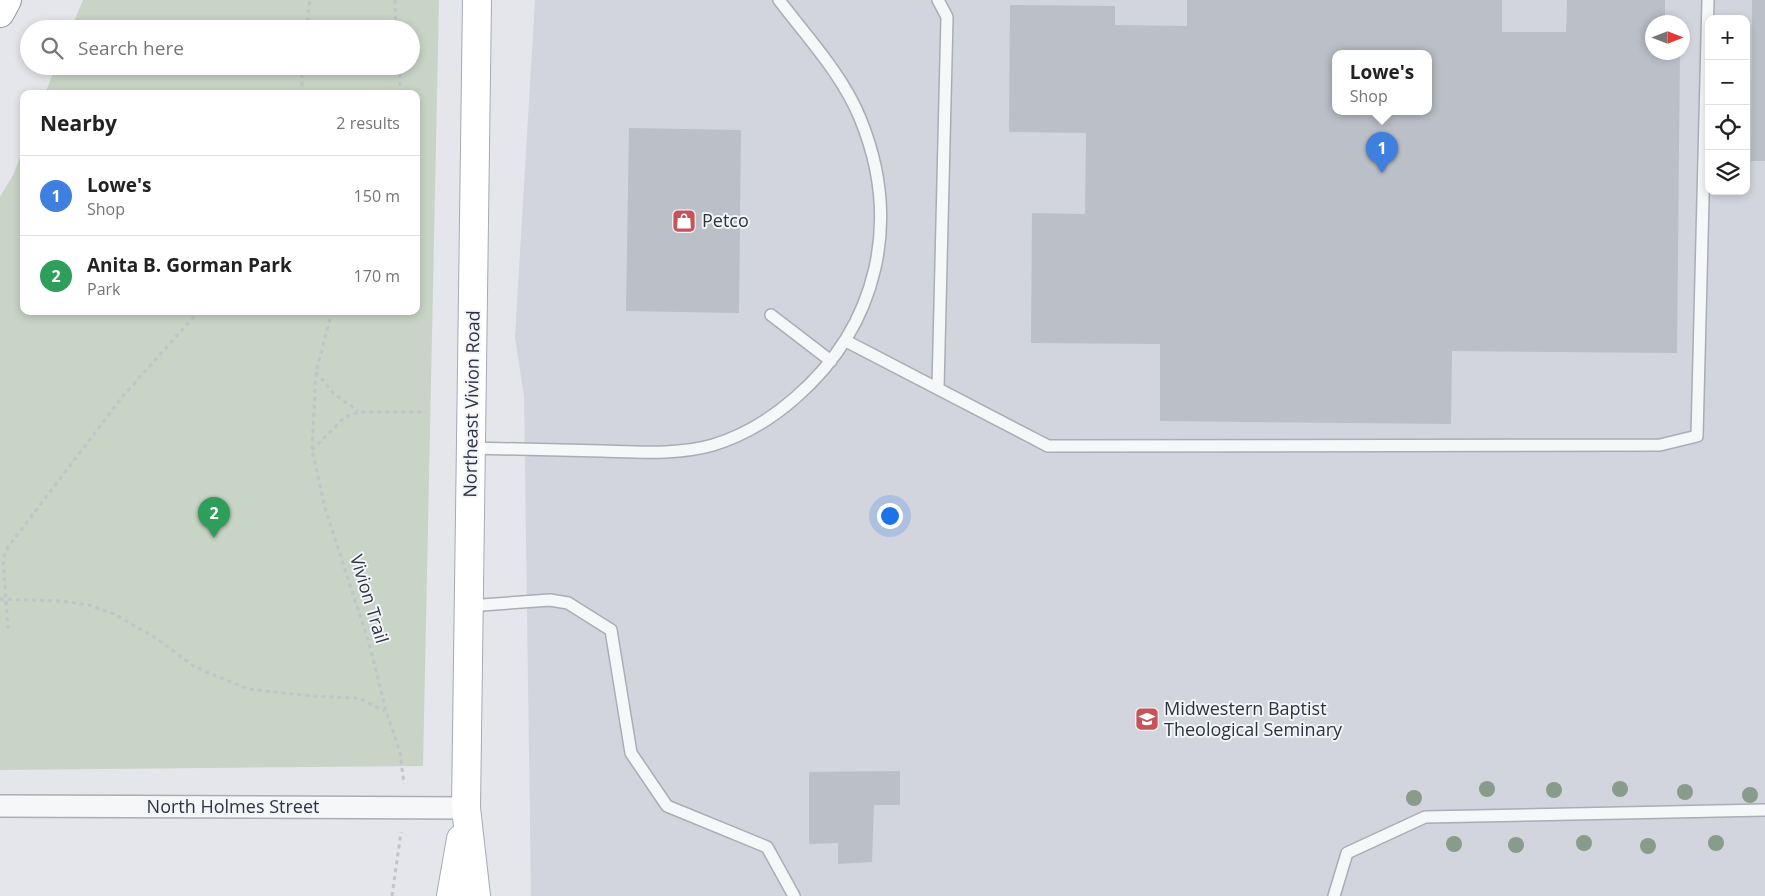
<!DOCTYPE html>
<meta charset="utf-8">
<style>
body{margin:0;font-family:"Open Sans",sans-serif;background:#f6f6f6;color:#222}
.controls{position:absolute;right:15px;top:15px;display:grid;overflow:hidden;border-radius:10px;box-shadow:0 2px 8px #0003}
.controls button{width:45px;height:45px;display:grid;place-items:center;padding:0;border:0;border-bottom:1px solid #e0e0e0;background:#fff;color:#222;font:25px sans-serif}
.compass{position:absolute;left:1645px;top:15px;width:45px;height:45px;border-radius:50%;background:#fff;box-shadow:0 2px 8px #0003;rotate:90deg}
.you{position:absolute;left:889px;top:515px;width:18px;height:18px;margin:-12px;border:4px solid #fff;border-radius:50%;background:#1a73e8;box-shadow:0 0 0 8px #1a73e833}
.badge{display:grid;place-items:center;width:32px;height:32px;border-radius:50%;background:#111827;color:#fff;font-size:16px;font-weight:700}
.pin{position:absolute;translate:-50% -41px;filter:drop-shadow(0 1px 2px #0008)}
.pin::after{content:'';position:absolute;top:26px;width:18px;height:15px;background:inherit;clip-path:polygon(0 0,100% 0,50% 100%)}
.popup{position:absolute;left:1332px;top:50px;width:100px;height:65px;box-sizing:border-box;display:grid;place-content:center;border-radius:10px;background:#fff;filter:drop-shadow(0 1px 4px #0005);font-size:16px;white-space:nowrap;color:#767676}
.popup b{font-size:19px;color:#222}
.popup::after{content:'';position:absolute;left:50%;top:100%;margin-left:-10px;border:10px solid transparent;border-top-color:#fff}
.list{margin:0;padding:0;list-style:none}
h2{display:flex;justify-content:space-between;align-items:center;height:65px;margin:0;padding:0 20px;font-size:21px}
h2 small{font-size:16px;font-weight:400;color:#767676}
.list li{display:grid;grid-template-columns:32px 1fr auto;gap:15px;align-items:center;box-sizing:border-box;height:80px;padding:0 20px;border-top:1px solid #e0e0e0}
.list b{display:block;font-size:19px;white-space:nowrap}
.list p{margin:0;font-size:16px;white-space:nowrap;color:#767676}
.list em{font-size:16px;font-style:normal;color:#767676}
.icon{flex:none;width:28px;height:28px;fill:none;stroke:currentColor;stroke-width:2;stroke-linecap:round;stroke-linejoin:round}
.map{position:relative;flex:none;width:1765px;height:896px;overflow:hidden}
.search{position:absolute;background:#fff;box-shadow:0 2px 8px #0003;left:20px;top:20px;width:400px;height:55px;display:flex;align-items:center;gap:12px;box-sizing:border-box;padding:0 18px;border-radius:28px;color:#767676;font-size:19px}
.panel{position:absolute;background:#fff;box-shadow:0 2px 8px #0003;left:20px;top:90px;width:400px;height:225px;border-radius:10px}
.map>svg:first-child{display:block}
.built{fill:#d2d5dd;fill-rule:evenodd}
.green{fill:#c8d4c5}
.building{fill:#bbbfc7;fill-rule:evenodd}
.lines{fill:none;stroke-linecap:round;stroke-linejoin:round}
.lane-casing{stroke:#a9adb5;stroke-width:14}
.street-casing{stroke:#a9adb5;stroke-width:24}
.primary-casing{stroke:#a4aab6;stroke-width:30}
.highway-casing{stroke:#8c92a1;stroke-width:30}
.path{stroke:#c1c4c9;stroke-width:3;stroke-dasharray:4 4;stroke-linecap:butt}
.lane{stroke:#f6f7f9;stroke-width:11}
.street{stroke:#f6f7f9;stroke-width:21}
.primary{stroke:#fff;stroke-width:28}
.highway{stroke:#fff;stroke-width:28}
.tree{fill:#899b8a}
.labels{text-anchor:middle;stroke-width:4;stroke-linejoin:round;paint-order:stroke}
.poi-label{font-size:18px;fill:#2c3342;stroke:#f4f5f8;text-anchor:start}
.street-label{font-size:18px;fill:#2c3342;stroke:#f4f5f8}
</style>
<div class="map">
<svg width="1765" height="896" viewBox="0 0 1765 896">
<rect width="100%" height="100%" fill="#e4e6eb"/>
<!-- built -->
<path class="built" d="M535 0H1765V896H531L524 397 515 337ZM1709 19H1746V191H1709ZM1652 22H1682V52H1652ZM1336 54H1428V112H1336Z"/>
<!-- green -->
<path class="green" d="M83 0H439L423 766 0 770V197L13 175 24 148V311H416V94H45L56 66H411V29H71Z"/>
<!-- building -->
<path class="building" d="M1187 0H1502V32H1566L1567 0H1665V22H1652V52H1680L1677 353 1452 351 1451 424 1160 421V344L1031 343 1032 213 1085 214 1086 133 1009 132 1010 5 1115 6V25L1187 26ZM1336 54H1428V112H1336Z
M1752 0H1765V161H1751Z
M629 128 741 130 739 313 626 311Z
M900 771V805H874L872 862 838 864V843L809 844V772Z"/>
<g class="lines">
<!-- lane casing -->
<g class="lane-casing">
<path id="lane" d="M771 315 831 361
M846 341 1048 446 1660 445 1697 436 1708 0
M938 388 947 17 938 0
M471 448C515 449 559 450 602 451 639 452 678 455 713 445 743 436 772 418 795 398 879 325 902 220 860 118 842 74 807 37 779 0
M468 606 550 600 568 603 611 630 631 753 667 806 767 847 794 896
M1334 896 1347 853 1425 817 1765 810"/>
</g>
<!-- street casing -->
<g class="street-casing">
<path id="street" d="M0 806 466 808"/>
</g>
<!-- primary casing -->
<g class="primary-casing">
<path id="primary" d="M451 896 461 839
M476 896 466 808 477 0"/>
</g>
<!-- highway casing -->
<g class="highway-casing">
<path id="highway" d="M0 13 7 0"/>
</g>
<!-- path -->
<path class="path" d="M395 0 396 29
M306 29 310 0
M399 66 401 94
M302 94V66
M332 311 316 372 312 450 325 508 369 643 386 711 400 752 404 784
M316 372 334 394 358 411
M312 450 345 417 359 412H426
M0 599 61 601 89 605 114 614 156 638 195 667 248 689 310 696 358 698 385 711
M8 629 3 559 8 547 123 396 199 311
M392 896 401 832"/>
<!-- lane -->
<use href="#lane" class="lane"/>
<!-- street -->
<use href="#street" class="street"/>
<!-- primary -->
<use href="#primary" class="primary"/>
<!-- highway -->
<use href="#highway" class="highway"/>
</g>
<!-- trees -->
<g class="tree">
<circle cx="1487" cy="789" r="8"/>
<circle cx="1620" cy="789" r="8"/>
<circle cx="1554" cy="790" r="8"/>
<circle cx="1685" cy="792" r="8"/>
<circle cx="1750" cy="795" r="8"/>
<circle cx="1414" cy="798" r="8"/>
<circle cx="1584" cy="843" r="8"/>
<circle cx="1716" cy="843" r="8"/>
<circle cx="1454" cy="844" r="8"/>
<circle cx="1516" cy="845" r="8"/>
<circle cx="1648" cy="846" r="8"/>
</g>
<!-- icons -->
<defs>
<g id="shop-square" transform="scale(1.25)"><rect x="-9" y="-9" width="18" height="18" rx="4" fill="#c75259" stroke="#f4f5f8"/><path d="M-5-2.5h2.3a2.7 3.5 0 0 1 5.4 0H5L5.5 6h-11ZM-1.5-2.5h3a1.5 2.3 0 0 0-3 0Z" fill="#fff"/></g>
<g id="university-square" transform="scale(1.25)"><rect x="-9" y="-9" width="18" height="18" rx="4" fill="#c75259" stroke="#f4f5f8"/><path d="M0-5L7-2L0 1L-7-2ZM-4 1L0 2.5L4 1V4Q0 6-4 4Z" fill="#fff"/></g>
</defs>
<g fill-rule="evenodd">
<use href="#shop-square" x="684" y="221"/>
<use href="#university-square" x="1147" y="719"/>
</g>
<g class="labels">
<!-- poi labels -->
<g class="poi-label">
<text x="702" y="227">Petco</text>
<text x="1164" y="715">Midwestern Baptist<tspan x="1164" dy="21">Theological Seminary</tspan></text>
</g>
<!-- street labels -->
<g class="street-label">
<text transform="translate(472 404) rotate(-89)" y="6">Northeast Vivion Road</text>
<text transform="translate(369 599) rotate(73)" y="6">Vivion Trail</text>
<text x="233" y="813">North Holmes Street</text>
</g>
</g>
</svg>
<div class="controls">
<button>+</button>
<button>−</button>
<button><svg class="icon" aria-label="locate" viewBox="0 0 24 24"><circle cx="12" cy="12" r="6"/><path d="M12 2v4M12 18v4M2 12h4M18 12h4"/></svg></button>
<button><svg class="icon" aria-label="layers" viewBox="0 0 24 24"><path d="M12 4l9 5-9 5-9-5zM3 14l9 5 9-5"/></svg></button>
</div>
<svg class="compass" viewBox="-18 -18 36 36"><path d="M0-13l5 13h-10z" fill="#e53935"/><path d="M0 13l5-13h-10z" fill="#767676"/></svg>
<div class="you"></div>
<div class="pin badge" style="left:1382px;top:173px;background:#3f7fe0">1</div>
<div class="popup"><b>Lowe's</b>Shop</div>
<div class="pin badge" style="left:214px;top:538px;background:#2e9e5b">2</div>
<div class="search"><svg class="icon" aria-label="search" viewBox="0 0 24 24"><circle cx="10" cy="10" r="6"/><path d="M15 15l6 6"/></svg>Search here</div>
<section class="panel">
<h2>Nearby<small>2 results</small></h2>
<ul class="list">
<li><span class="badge" style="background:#3f7fe0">1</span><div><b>Lowe's</b><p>Shop</p></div><em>150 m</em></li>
<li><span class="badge" style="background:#2e9e5b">2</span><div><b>Anita B. Gorman Park</b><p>Park</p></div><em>170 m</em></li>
</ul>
</section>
</div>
